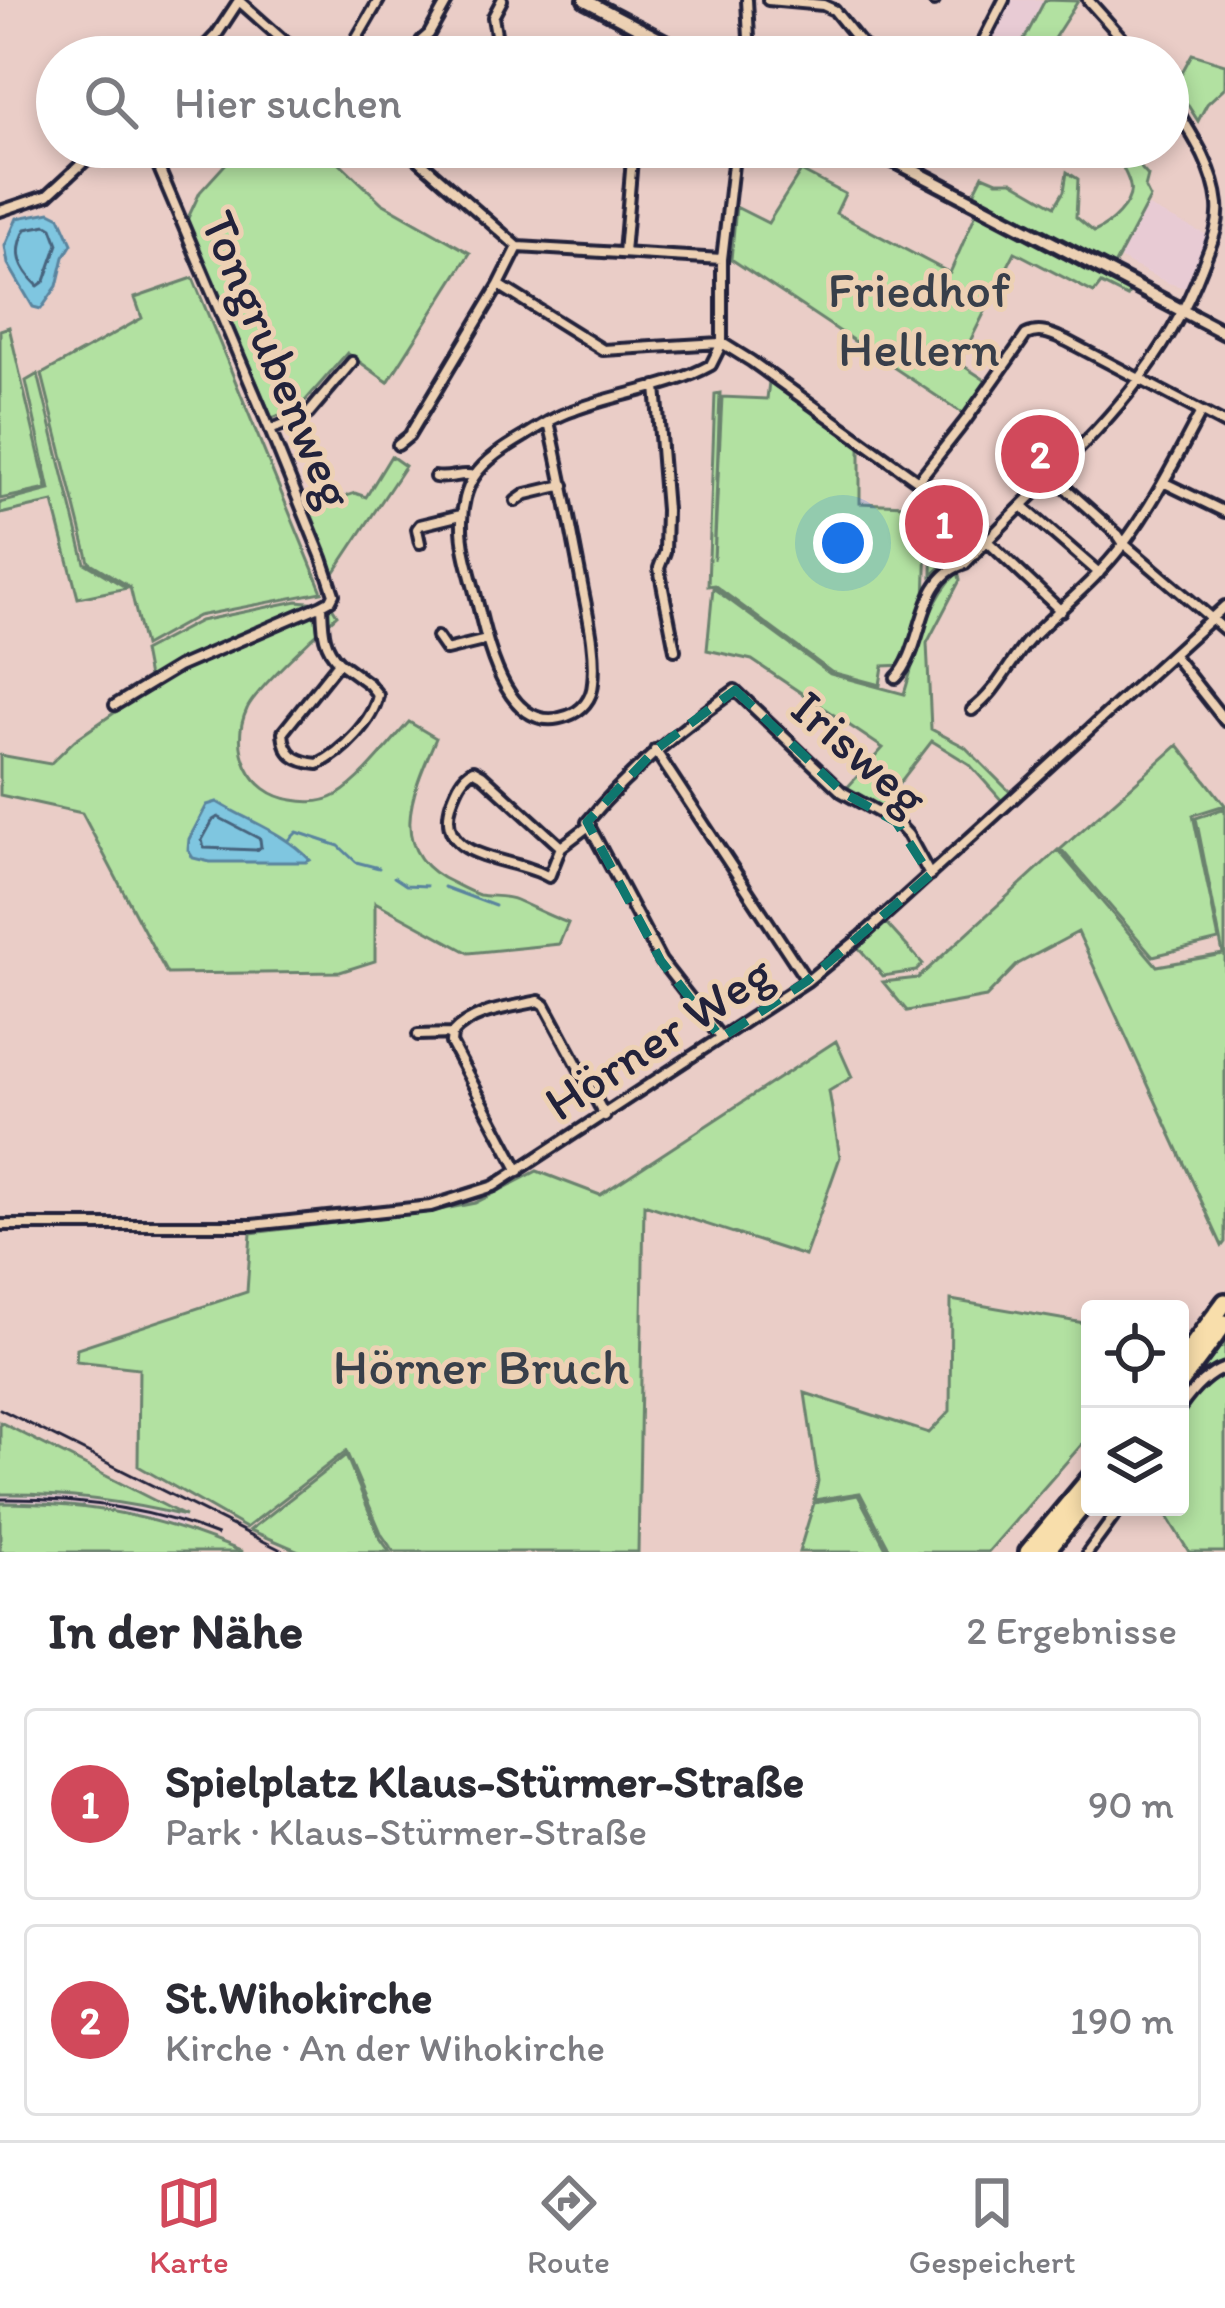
<!DOCTYPE html>
<html lang="de">
<meta charset="utf-8">
<style>
body{margin:0;font-family:Itim,sans-serif;background:#f2f2f3;color:#2b2b33}
.controls{position:absolute;right:36px;bottom:36px;display:grid;overflow:hidden;border-radius:12px;box-shadow:0 6px 18px #0003}
.controls button{width:108px;height:108px;display:grid;place-items:center;padding:0;border:0;border-bottom:3px solid #e1e1e2;background:#fff;color:#2b2b33;font:60px sans-serif}
.you{position:absolute;left:843px;top:543px;width:42px;height:42px;margin:-30px;border:9px solid #fff;border-radius:50%;background:#1a73e8;box-shadow:0 0 0 18px #1a73e833}
.badge{display:grid;place-items:center;width:78px;height:78px;border-radius:50%;background:#d1495b;color:#fff;font-size:39px;font-weight:700}
.pin{position:absolute;translate:-50% -50%;border:6px solid #fff;box-shadow:0 3px 12px #0006}
.list{margin:0;padding:0;list-style:none}
h2{display:flex;justify-content:space-between;align-items:center;height:156px;margin:0;padding:0 48px;font-size:51px}
h2 small{font-size:39px;font-weight:400;color:#7c7c81}
.list li{display:grid;grid-template-columns:78px 1fr auto;gap:36px;align-items:center;box-sizing:border-box;height:192px;margin:0 24px 24px;padding:0 24px;border:3px solid #e1e1e2;border-radius:12px}
.list b{display:block;font-size:45px;white-space:nowrap}
.list p{margin:0;font-size:39px;white-space:nowrap;color:#7c7c81}
.list em{font-size:39px;font-style:normal;color:#7c7c81}
.icon{flex:none;width:66px;height:66px;fill:none;stroke:currentColor;stroke-width:2;stroke-linecap:round;stroke-linejoin:round}
.map{position:relative;flex:none;width:1225px;height:1552px;overflow:hidden}
.search{position:absolute;background:#fff;box-shadow:0 6px 18px #0003;left:36px;right:36px;top:36px;height:132px;display:flex;align-items:center;gap:30px;box-sizing:border-box;padding:0 42px;border-radius:66px;color:#7c7c81;font-size:45px}
.sheet{height:588px;background:#fff}
nav{display:flex;justify-content:space-around;align-items:center;box-sizing:border-box;height:168px;border-top:3px solid #e1e1e2;background:#fff;font-size:33px;color:#7c7c81}
nav a{display:grid;justify-items:center;gap:6px}
nav .on{color:#d1495b}
.map>svg:first-child{display:block}
.built{fill:#e8cbd4}
.green{fill:#b2e1a1;stroke:#6a826e;stroke-width:3}
.water{fill:#7fc6e0;stroke:#5a849e;stroke-width:3}
.lines{fill:none;stroke-linecap:round;stroke-linejoin:round}
.shore{stroke:#47647d;stroke-width:3}
.stream{stroke:#5a849e;stroke-width:3}
.minor-casing{stroke:#22223b;stroke-width:16}
.secondary-casing{stroke:#22223b;stroke-width:20}
.motorway-casing{stroke:#22223b;stroke-width:24}
.minor{stroke:#edd1b4;stroke-width:8}
.secondary{stroke:#edd1b4;stroke-width:10}
.motorway{stroke:#f8deab;stroke-width:15}
.rail{stroke:#22223b;stroke-width:3}
.marked{fill:none;stroke:#0f766e;stroke-width:9;stroke-dasharray:24 15;stroke-linejoin:round}
.labels{text-anchor:middle;stroke-width:10;stroke-linejoin:round;paint-order:stroke}
.park-label{font-size:51px;fill:#383f4a;stroke:#edd1b4}
.street-label{font-size:51px;fill:#22223b;stroke:#edd1b4}
</style>
<div class="map">
<svg width="1225" height="1552" viewBox="0 0 1225 1552">
<rect width="100%" height="100%" fill="#eacdc7"/>
<filter id="ink" filterUnits="userSpaceOnUse"><feTurbulence type="fractalNoise" baseFrequency=".00833" numOctaves="2"/><feDisplacementMap in="SourceGraphic" scale="24" xChannelSelector="R" yChannelSelector="G"/><feConvolveMatrix kernelMatrix="1 2 1 2 8 2 1 2 1" color-interpolation-filters="sRGB"/></filter>
<g filter="url(#ink)">
<!-- built -->
<path class="built" d="M1011 0H1045L1015 57H981Z
M1146 206 1207 235 1185 288 1168 283 1119 258Z
M47 1493 99 1498 185 1516 181 1529 152 1519 98 1507 0 1503V1494Z"/>
<!-- green -->
<path class="green" d="M1045 0 1078 1 1042 57H1015Z
M1192 54 1225 64V87L1207 104 1198 121 1175 85Z
M241 147H323L382 203 470 253 388 382 347 353 299 408 272 418 187 220 200 192Z
M1123 154 1133 159 1148 176 1145 188 1150 198 1114 266 973 195 983 175 997 181H1012L1055 206 1064 191 1067 172 1078 179 1076 217 1094 232C1108 226 1134 204 1130 186 1128 175 1121 167 1119 157Z
M801 171 845 194 836 213 950 273 977 211 983 210 1090 265 1130 291 1127 297 1101 284 1094 293 1015 252 959 363 988 382 965 415 731 259 736 207 768 223Z
M193 278 322 592 198 616 144 646 130 587 89 562 42 374 142 318 135 298Z
M9 327 47 489 0 499V330Z
M38 374 85 563 127 588 78 598 53 502 0 514V503L50 490 26 381Z
M769 382 860 446V503L928 506 925 603 905 665 883 666 880 685 831 672 714 585 708 586 715 394 720 393 714 560 722 397 767 399Z
M391 456 405 466 332 576 307 509 355 493 366 497Z
M934 506 975 541 961 557 950 559 932 575Z
M958 572 960 580 927 643 931 729 965 747 1012 794 1003 802 969 764 932 741 881 807 845 790 883 748 752 660 707 650 713 588 830 674 904 694C917 653 926 603 958 572Z
M297 601 330 604 337 615C318 632 255 690 247 709 229 747 249 794 293 800 308 803 323 803 337 795 363 779 389 744 409 722L436 738C413 791 384 852 453 883 461 887 470 892 479 895 491 897 505 895 516 900 534 908 549 916 568 923L559 944 469 953 375 902V961L340 972 167 974 82 813 0 795V755L50 764 75 740 150 688 143 651 200 621Z
M1178 745 1225 805 1193 815 1219 940 1153 956 1061 849Z
M1225 808V1242L1222 1246 1078 932 1018 964 986 997 907 1011 883 982 918 978 1058 850 1157 966 1223 954 1196 818Z
M886 923 923 964 916 971 883 976 859 948Z
M836 1041 852 1077 829 1091 840 1157 805 1256 644 1204 638 1552H394L382 1535 346 1451 246 1528 138 1466 139 1368 76 1361 77 1348 247 1292 251 1233 434 1211 475 1203 537 1171 600 1195Z
M951 1300 1090 1324V1435L988 1552H891L860 1493 814 1500 818 1481 805 1393 929 1433 950 1411Z
M1225 1340V1552H1189L1161 1507H1180V1400Z
M0 1422 185 1516C123 1501 64 1493 0 1494Z
M346 1455 380 1538 390 1552H301L250 1530Z
M858 1495 888 1552H799L814 1503Z
M0 1503C94 1503 157 1516 243 1552H0Z"/>
<!-- water -->
<path class="water" d="M50 212 60 217 72 244 64 257 57 286 41 309 33 307 8 264 5 246 17 218Z
M217 802C248 821 285 833 310 860L306 862H210L193 858 188 850 189 839 207 805Z"/>
<g class="lines">
<!-- shore -->
<path class="shore" d="M47 225 52 228 58 244 45 281 38 286C20 268 13 253 26 229Z
M218 817 260 839 261 847 256 850 204 848 202 840 213 820Z"/>
<!-- stream -->
<path class="stream" d="M288 841 297 832 339 846 356 862 379 868
M394 877 406 885 427 886
M444 887 495 906"/>
<!-- minor casing -->
<g class="minor-casing">
<path id="minor" d="M747 0 750 57
M768 0 823 5 834 10 872 57
M934 0V1
M1088 0 1139 57
M239 1 302 57
M421 41 429 34 448 0
M195 57 217 34 238 2
M346 57 379 0
M500 57 493 17 502 0
M975 57 1004 0
M404 147 518 247 722 259
M1055 152 1065 147
M0 211 48 195 100 147
M624 253 633 147
M499 285 603 350 720 343
M722 343 751 361 918 481 986 540 1061 611
M656 386 666 510 665 552 659 568 675 650
M549 422C561 472 570 523 580 574 586 609 597 647 593 683 592 699 582 711 567 716 506 738 487 640 477 601 471 575 461 548 462 521 462 507 466 489 474 477 485 460 506 447 523 437 539 427 554 417 572 411 617 393 668 389 711 365L722 343V259L735 147
M270 430 308 414 352 362
M398 445 409 436 499 285 518 247
M1052 476 1118 535 1124 544 1225 630
M435 477C449 480 462 472 474 476
M918 481 966 420 1026 335C1041 328 1053 335 1067 341L1225 424
M1165 483 1225 512
M516 501 526 494 564 485
M1022 506 1099 573
M420 543 417 529 420 525 461 515
M322 605C323 628 322 645 339 662L283 732C284 755 297 762 318 764 342 752 373 721 378 695L369 684 339 662
M437 637 446 650 487 640
M1173 655 1225 721
M896 678C926 648 916 577 965 564 1056 465 1153 397 1203 265 1211 244 1220 227 1218 204 1214 164 1188 129 1168 96
M115 705 178 667 322 605 331 600 334 594 322 558 270 430 150 147
M972 710C998 691 1009 662 1030 639 1060 608 1095 581 1121 547 1153 505 1177 458 1201 412
M655 750 807 981
M561 847 482 775 473 770C461 777 457 788 452 801 432 863 513 855 549 877L561 847 590 825
M452 1034 451 1043 519 1171
M418 1035 452 1034C473 1010 509 1008 539 1001L545 1005 605 1116
M721 1038 661 961 587 822C630 770 681 728 735 690L842 792 896 822 908 835 930 875
M0 1225H252L431 1206 494 1186 807 981 862 936 1225 606
M1180 1408C1191 1392 1205 1375 1225 1368
M1088 1552 1121 1507"/>
</g>
<!-- secondary casing -->
<g class="secondary-casing">
<path id="secondary" d="M585 0 694 57
M868 147 1225 333"/>
</g>
<!-- motorway casing -->
<g class="motorway-casing">
<path id="motorway" d="M1180 1363 1225 1302
M1180 1383 1225 1323
M1028 1552 1090 1478
M1045 1552 1090 1497"/>
</g>
<!-- minor -->
<use href="#minor" class="minor"/>
<!-- secondary -->
<use href="#secondary" class="secondary"/>
<!-- motorway -->
<use href="#motorway" class="motorway"/>
<!-- rail -->
<path class="rail" d="M0 1409 285 1552
M0 1499C75 1498 147 1507 217 1535"/>
</g>
</g>
<!-- marked area -->
<path class="marked" d="M735 690 842 792 896 822 930 875 807 981 721 1038 661 961 587 822 655 750Z"/>
<g class="labels">
<!-- park labels -->
<g class="park-label">
<text x="919" y="307">Friedhof<tspan x="919" dy="59">Hellern</tspan></text>
<text x="481" y="1384">Hörner Bruch</text>
</g>
<!-- street labels -->
<g class="street-label">
<text transform="translate(278 359) rotate(67)" y="18">Tongrubenweg</text>
<text transform="translate(860 752) rotate(41)" y="18">Irisweg</text>
<text transform="translate(658 1037) rotate(-33)" y="18">Hörner Weg</text>
</g>
</g>
</svg>
<div class="controls">
<button><svg class="icon" aria-label="locate" viewBox="0 0 24 24"><circle cx="12" cy="12" r="6"/><path d="M12 2v4M12 18v4M2 12h4M18 12h4"/></svg></button>
<button><svg class="icon" aria-label="layers" viewBox="0 0 24 24"><path d="M12 4l9 5-9 5-9-5zM3 14l9 5 9-5"/></svg></button>
</div>
<div class="you"></div>
<div class="pin badge" style="left:944px;top:524px">1</div>
<div class="pin badge" style="left:1040px;top:454px">2</div>
<div class="search"><svg class="icon" aria-label="search" viewBox="0 0 24 24"><circle cx="10" cy="10" r="6"/><path d="M15 15l6 6"/></svg>Hier suchen</div>
</div>
<section class="sheet">
<h2>In der Nähe<small>2 Ergebnisse</small></h2>
<ul class="list">
<li><span class="badge">1</span><div><b>Spielplatz Klaus-Stürmer-Straße</b><p>Park · Klaus-Stürmer-Straße</p></div><em>90 m</em></li>
<li><span class="badge">2</span><div><b>St.Wihokirche</b><p>Kirche · An der Wihokirche</p></div><em>190 m</em></li>
</ul>
</section>
<nav>
<a class="on"><svg class="icon" aria-label="map" viewBox="0 0 24 24"><path d="M3 6l6-2 6 2 6-2v14l-6 2-6-2-6 2zM9 4v14M15 6v14"/></svg>Karte</a>
<a><svg class="icon" aria-label="directions" viewBox="0 0 24 24"><path d="M12 3l9 9-9 9-9-9zM9 14v-3h6M13 9l2 2-2 2"/></svg>Route</a>
<a><svg class="icon" aria-label="saved" viewBox="0 0 24 24"><path d="M7 4h10v16l-5-4-5 4z"/></svg>Gespeichert</a>
</nav>
